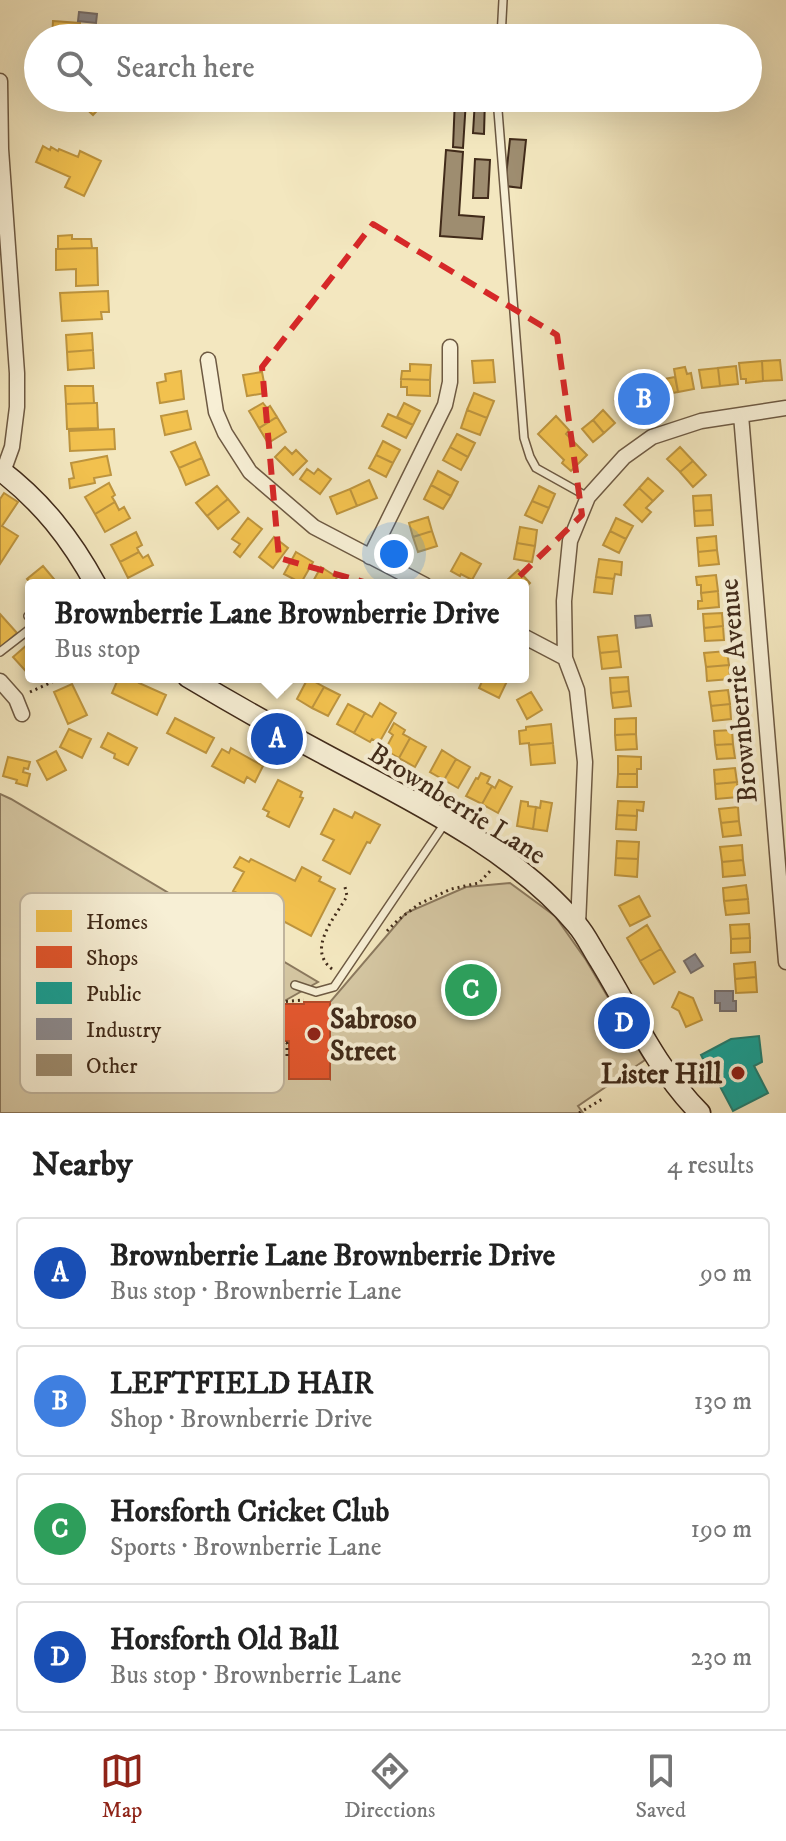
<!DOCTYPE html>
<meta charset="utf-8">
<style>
body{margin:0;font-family:"IM FELL DW Pica",serif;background:#f2f2f2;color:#222}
.you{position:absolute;left:394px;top:554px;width:28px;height:28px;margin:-20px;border:6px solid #fff;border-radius:50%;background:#1a73e8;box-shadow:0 0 0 12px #1a73e833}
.badge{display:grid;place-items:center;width:52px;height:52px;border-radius:50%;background:#8f2418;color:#fff;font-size:26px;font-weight:700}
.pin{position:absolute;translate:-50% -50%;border:4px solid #fff;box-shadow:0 2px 8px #0006}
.popup{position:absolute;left:25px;top:579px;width:504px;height:104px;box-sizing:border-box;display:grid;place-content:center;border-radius:8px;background:#fff;filter:drop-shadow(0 2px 6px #0005);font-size:26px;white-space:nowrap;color:#767676}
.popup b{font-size:30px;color:#222}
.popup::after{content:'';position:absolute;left:50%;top:100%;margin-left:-16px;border:16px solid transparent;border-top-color:#fff}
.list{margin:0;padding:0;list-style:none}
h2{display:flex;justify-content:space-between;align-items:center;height:104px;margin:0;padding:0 32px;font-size:34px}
h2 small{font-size:26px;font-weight:400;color:#767676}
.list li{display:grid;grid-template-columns:52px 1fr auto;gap:24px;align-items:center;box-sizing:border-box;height:112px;margin:0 16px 16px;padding:0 16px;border:2px solid #e0e0e0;border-radius:8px}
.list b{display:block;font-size:30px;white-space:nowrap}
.list p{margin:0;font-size:26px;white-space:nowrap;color:#767676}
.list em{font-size:26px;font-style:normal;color:#767676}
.icon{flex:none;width:44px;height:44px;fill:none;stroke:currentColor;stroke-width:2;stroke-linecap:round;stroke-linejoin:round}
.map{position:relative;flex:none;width:786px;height:1113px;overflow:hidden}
.search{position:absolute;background:#fff;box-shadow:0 8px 32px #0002;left:24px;right:24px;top:24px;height:88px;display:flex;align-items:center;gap:20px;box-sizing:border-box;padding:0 28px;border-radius:44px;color:#767676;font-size:30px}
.sheet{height:616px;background:#fff}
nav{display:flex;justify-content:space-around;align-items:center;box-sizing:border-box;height:112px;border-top:2px solid #e0e0e0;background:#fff;font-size:22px;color:#767676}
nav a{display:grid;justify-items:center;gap:4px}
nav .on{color:#8f2418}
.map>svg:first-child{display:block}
.green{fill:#d5c7a3;stroke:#8b795e;stroke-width:2}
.homes{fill:#f2c14e;stroke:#bd943e;stroke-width:2}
.shops{fill:#e4572e;stroke:#b34a28;stroke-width:2}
.public{fill:#17a398;stroke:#247f72;stroke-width:2}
.industry{fill:#8d8d92;stroke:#76706e;stroke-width:2}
.building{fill:#9e8d70;stroke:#412b1a;stroke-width:2}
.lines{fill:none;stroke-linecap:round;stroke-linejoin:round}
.lane-casing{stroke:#6e5a43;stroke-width:10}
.street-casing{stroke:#6e5a43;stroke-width:17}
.secondary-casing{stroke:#412b1a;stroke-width:23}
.path{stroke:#412b1a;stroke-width:3;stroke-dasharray:2 4;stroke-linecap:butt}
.lane{stroke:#f7efd5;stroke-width:7}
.street{stroke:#f7efd5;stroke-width:14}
.secondary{stroke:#f7efd5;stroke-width:20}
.marked{fill:none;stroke:#d62828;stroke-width:6;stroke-dasharray:16 10;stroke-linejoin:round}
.poi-dot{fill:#8f2418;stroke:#f7efd5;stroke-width:3}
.labels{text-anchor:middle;stroke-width:8;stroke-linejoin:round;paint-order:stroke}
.street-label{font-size:28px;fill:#412b1a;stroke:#f7efd5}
.poi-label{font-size:28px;font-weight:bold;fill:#412b1a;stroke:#f7efd5;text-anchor:start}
.key{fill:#f7efd5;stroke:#c0b49d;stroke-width:2}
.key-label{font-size:22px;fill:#412b1a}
</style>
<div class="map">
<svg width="786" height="1113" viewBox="0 0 786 1113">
<rect width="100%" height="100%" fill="#f3e7bf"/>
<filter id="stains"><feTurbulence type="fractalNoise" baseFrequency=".0025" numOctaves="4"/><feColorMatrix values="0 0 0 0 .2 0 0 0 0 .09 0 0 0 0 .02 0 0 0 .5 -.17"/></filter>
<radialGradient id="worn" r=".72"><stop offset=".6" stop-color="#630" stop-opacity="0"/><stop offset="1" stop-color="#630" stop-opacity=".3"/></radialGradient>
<!-- green -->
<path class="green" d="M0 794 11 799 318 982 279 1004 278 1041H289L330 1079V1002L406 913 466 887 510 883 555 916 586 960 645 1060 578 1106 583 1113H0Z"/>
<!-- homes -->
<path class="homes" d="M53 21 80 23 79 38H52Z
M75 98H104L107 100 93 115Z
M43 146 50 150 51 147 58 151 59 149 78 157 80 151 101 161 84 196 65 187 70 177 36 162Z
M72 235V239H91L92 248 58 249V236Z
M97 248 98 285 76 286V269L56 270V249Z
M108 291 109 312H101L102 319 62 321 60 293Z
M92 333 93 350 67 352 66 335Z
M93 350 94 368 68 370 67 352Z
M493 360 495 382 474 383 472 361Z
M780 360 782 380 763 381 762 361Z
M762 361 763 381 746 383V379H741L739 363Z
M410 364 431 365 430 380 401 379 402 371H410Z
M736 366 738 384 720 386 718 368Z
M685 367 687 374 691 373 694 389 678 392 674 369Z
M718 368 720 386 702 388 699 370Z
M181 371 184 399 160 403 157 383 166 381 165 374Z
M262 372 266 393 247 396 243 375Z
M675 377 678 392 662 395 659 380Z
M401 379 430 380V396L407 395V387H401Z
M644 385 652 401 638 409 629 393Z
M65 386H93L94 403 66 404Z
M474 393 494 401 487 418 467 410Z
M629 393 638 409 624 417 615 401Z
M94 403H97L98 428 67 429 66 404Z
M263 403 267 408 270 406 277 417 259 428 249 411Z
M404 403 420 411 413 425 397 417Z
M467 410 487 418 480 435 461 428Z
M603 410 615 423 604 433 593 420Z
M187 411 191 429 165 435 161 416Z
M388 414 413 425 406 438 382 426Z
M556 416 569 430 566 434 587 455 571 471 562 463 564 460 538 434Z
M277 417 286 432 268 443 259 428Z
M593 420 604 433 593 442 582 429Z
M114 429 115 449 70 451 69 431Z
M457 434 475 443 468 457 450 447Z
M383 441 400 450 393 463 376 455Z
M195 442 202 458 179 468 171 452Z
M285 447 292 454 296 450 307 461 293 475 275 457Z
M450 447 468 457 461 470 443 460Z
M680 447 693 461 680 472 667 459Z
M376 455 393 463 386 477 369 468Z
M107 456 111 475 94 478 95 483 70 488 69 479 74 478 71 463Z
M202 458 209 475 186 485 179 468Z
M693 461 706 475 693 487 680 472Z
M307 469 314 474 318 469 331 479 320 494 300 479Z
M438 471 458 482 451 496 431 485Z
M648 478 663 491 653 501 639 488Z
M369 480 377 498 357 506 350 489Z
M109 483 115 495 112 497 115 502 95 514 85 497Z
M431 485 451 496 443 509 424 499Z
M217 486 228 499 207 516 196 503Z
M539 486 555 494 549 508 532 501Z
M639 488 653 501 646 508 651 512 642 522 624 505Z
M350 489 357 506 337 514 330 497Z
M4 493 18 502 2 526 18 536 0 564V499Z
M711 495 712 510 694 511 693 496Z
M228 499 239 512 218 529 207 516Z
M532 501 549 508 542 523 525 515Z
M115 502 119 510 124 507 130 518 105 532 95 514Z
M712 510 713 525 695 526 694 511Z
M428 517 432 531 413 537 409 523Z
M248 518 262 529 240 557 234 552 240 544 232 539Z
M616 518 633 526 626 539 610 531Z
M520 527 537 530 535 546 517 543Z
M432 531 437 546 418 552 413 537Z
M610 531 626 539 619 553 603 545Z
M136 532 142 545 137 548 139 552 120 562 111 545Z
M716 536 717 550 698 552 697 538Z
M274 537 288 548 273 568 259 557Z
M517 543 535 546 532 562 514 559Z
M717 550 719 564 699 566 698 552Z
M139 552 143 558 148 555 153 565 128 578 120 562Z
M296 552 313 562 301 583 284 574Z
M461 553 481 564 472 580 461 574 460 576 451 571Z
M599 559 622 562 621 575 615 574 614 579 596 577Z
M43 566 59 585H32L27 579Z
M321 567 337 577 333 585H311Z
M518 570 530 583 523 590V585H510L506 581Z
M716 575 718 591 701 593V585H697L696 577Z
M596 577 614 579 612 594 594 592Z
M718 591 719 607 698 609V601H702L701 593Z
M722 613 723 626 704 628 703 614Z
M0 614 17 633 1 647 0 646Z
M723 626 724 640 705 641 704 628Z
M617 635 619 651 600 653 598 637Z
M28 644 31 648V677L13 657Z
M619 651 621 667 602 669 600 653Z
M727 651 729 665 706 667 704 653Z
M729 665 730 679 707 681 706 667Z
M125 677H138L141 679 139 683 166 695 157 715 112 693 118 679 123 681Z
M271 677H291L284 691 268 683Z
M484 677H509L499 698 479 688Z
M628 677 629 691 611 693 610 678Z
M308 678 324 687 312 708 297 699Z
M72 684 87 715 68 724 54 692Z
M324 687 340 695 328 716 312 708Z
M728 690 730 704 711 706 709 692Z
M629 691 631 706 613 708 611 693Z
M531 692 542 710 527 719 517 700Z
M380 703 396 713 379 743 372 739 370 742 354 733 365 713 372 717Z
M348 704 365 713 354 733 337 724Z
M730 704 731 719 713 721 711 706Z
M175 718 214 738 206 753 167 733Z
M636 718V734L615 735V719Z
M394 723 405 730 403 734 410 738 399 758 385 750 393 735 389 732Z
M551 724 553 743 529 745V743L520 744 519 731 526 730V727Z
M69 729 91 739 82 758 60 747Z
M732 730 733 744 715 745 714 731Z
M108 733 137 748 128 765 114 758 115 754 101 747Z
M636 734 637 749 616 750 615 735Z
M410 738 426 747 415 767 399 758Z
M553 743 555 763 531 765 529 745Z
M733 744 735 758 717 759 715 745Z
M231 748 263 766 255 782 247 777 244 783 212 766 222 749 229 753Z
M442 750 456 759 444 780 430 772Z
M56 751 66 770 47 780 37 761Z
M618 756 641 757V769H637V774H618Z
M8 757 30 762 28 769 24 768 23 772 30 774 27 786 16 783 17 780 3 776Z
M456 759 470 767 458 788 444 780Z
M735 768 737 782 715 784 714 770Z
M481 773 490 777 487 783 492 786 482 804 466 796 476 778 478 779Z
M618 774H637V787H617Z
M278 780 302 792 300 797 303 798 289 827 267 816 269 812 263 809Z
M499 780 512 787 498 813 482 804 492 786 495 788Z
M737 782 738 797 716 799 715 784Z
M521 801 528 802V806L536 807 533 829 517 826Z
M541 801 552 803 547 831 533 829 536 807 540 808Z
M618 801 644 802 643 811 637 810V816L617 815Z
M738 807 739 821 721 823 719 809Z
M334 809 352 818 355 812 380 825 370 843 367 842 350 874 323 860 334 840 321 834Z
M617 815 637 816 636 830 616 829Z
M739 821 741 835 723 837 721 823Z
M617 841 639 842 638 859 616 858Z
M742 845 743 860 722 862 720 847Z
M240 857 249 862 251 859 295 881 302 867 321 877 319 881 335 889 311 936 281 920 282 916 233 891 244 872 234 867Z
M616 858 638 859 637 877 615 875Z
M743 860 745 875 723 877 722 862Z
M746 885 748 899 724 901 723 888Z
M639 896 650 916 630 926 619 906Z
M748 899 749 913 726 915 724 901Z
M749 924 750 938 731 939 730 925Z
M647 925 661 949 640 961 627 938Z
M750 938V952L731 953V939Z
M661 949 675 972 654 984 640 961Z
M755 962 756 977 735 979 734 964Z
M756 977 757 992 736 993 735 979Z
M679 992 693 998 702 1020 686 1027 679 1011 672 1007Z"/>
<!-- shops -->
<path class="shops" d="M304 1002H330V1079H289V1041H278L279 1004H304Z"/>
<!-- public -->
<path class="public" d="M759 1036 762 1062 754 1066 768 1093 733 1111 716 1079 720 1077 718 1072 711 1075 701 1055 731 1039Z"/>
<!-- industry -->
<path class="industry" d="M79 12 97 14 96 23 78 21Z
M650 615 652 626 636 628 635 616Z
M695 954 703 966 691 973 684 961Z
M715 991H733V1001H736V1011H720V1003H715Z"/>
<!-- building -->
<path class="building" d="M455 98H485L484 134 473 133 475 100H466L463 148 453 147Z
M510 139 526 140 521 188 505 186Z
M446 150 463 152 459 215 484 217 482 239 440 236Z
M475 159 490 160 488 198H473Z"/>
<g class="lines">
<!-- lane casing -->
<g class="lane-casing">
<path id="lane" d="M501 38 503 0
M497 98 524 438 530 457 536 468 588 497
M28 616 31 619
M0 652 31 628
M295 985 316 992 334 987 445 823"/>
</g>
<!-- street casing -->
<g class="street-casing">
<path id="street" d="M0 81 1 149 17 373V407L12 447 3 472
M208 360 216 412 225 433 250 472 314 527 425 585
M741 415 786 962
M370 557 445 405 450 382V347
M523 636 565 658
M0 681 16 699 22 714
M578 925 585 762 577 690 565 658 564 601 570 541 588 497 624 457 652 437 701 421 786 408"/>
</g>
<!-- secondary casing -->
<g class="secondary-casing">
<path id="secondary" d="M0 470C42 502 71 539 96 585
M188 677C233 704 279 730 326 755 410 800 515 850 577 925 586 935 592 949 600 961 631 1012 657 1070 700 1113"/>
</g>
<!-- path -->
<path class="path" d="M30 692 63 677
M387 931 398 920 419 904 451 889 479 883 492 869
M332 969C306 949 335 918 347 896L345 887
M287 1056V1043H277L278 1002 304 1000
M579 1113 604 1098"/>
<!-- lane -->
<use href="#lane" class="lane"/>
<!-- street -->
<use href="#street" class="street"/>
<!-- secondary -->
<use href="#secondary" class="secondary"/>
</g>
<!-- marked area -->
<path class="marked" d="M373 224 557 335 582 515 480 615 279 558 262 367Z"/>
<!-- markers -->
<g class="poi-dot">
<circle cx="314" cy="1034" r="8"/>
<circle cx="738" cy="1073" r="8"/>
</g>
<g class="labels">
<!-- street labels -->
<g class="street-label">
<text transform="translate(737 691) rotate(-95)" y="10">Brownberrie Avenue</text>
<text transform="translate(458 803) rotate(32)" y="10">Brownberrie Lane</text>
</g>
<!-- poi labels -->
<g class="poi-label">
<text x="330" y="1028">Sabroso<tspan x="330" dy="32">Street</tspan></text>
<text x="722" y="1083" text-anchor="end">Lister Hill</text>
</g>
</g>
<!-- legend -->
<rect x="20" y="893" width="264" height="200" rx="12" class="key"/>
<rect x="36" y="910" width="36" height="22" fill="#f2c14e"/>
<rect x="36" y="946" width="36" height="22" fill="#e4572e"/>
<rect x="36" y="982" width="36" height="22" fill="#17a398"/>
<rect x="36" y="1018" width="36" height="22" fill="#8d8d92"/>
<rect x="36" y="1054" width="36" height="22" fill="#9e8d70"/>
<g class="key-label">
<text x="86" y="929">Homes</text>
<text x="86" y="965">Shops</text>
<text x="86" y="1001">Public</text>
<text x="86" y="1037">Industry</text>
<text x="86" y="1073">Other</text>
</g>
<rect width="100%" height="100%" filter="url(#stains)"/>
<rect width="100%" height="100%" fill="url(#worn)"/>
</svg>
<div class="you"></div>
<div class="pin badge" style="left:277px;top:739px;background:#1a4fb4">A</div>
<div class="popup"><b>Brownberrie Lane Brownberrie Drive</b>Bus stop</div>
<div class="pin badge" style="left:644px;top:399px;background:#3f7fe0">B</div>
<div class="pin badge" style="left:471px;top:990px;background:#2e9e5b">C</div>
<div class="pin badge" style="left:624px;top:1023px;background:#1a4fb4">D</div>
<div class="search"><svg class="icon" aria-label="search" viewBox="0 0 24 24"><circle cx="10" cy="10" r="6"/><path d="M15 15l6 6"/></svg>Search here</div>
</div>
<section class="sheet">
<h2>Nearby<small>4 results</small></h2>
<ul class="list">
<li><span class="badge" style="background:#1a4fb4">A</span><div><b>Brownberrie Lane Brownberrie Drive</b><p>Bus stop · Brownberrie Lane</p></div><em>90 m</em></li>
<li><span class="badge" style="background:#3f7fe0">B</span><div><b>LEFTFIELD HAIR</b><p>Shop · Brownberrie Drive</p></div><em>130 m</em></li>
<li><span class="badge" style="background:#2e9e5b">C</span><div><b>Horsforth Cricket Club</b><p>Sports · Brownberrie Lane</p></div><em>190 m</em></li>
<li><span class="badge" style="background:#1a4fb4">D</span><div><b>Horsforth Old Ball</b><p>Bus stop · Brownberrie Lane</p></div><em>230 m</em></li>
</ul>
</section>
<nav>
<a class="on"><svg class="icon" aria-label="map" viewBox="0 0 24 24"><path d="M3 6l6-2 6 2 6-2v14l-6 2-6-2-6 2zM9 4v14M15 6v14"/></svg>Map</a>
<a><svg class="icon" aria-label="directions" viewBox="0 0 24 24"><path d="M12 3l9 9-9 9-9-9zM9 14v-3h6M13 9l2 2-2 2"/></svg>Directions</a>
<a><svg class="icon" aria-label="saved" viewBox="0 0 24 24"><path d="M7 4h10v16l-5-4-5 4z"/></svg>Saved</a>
</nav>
